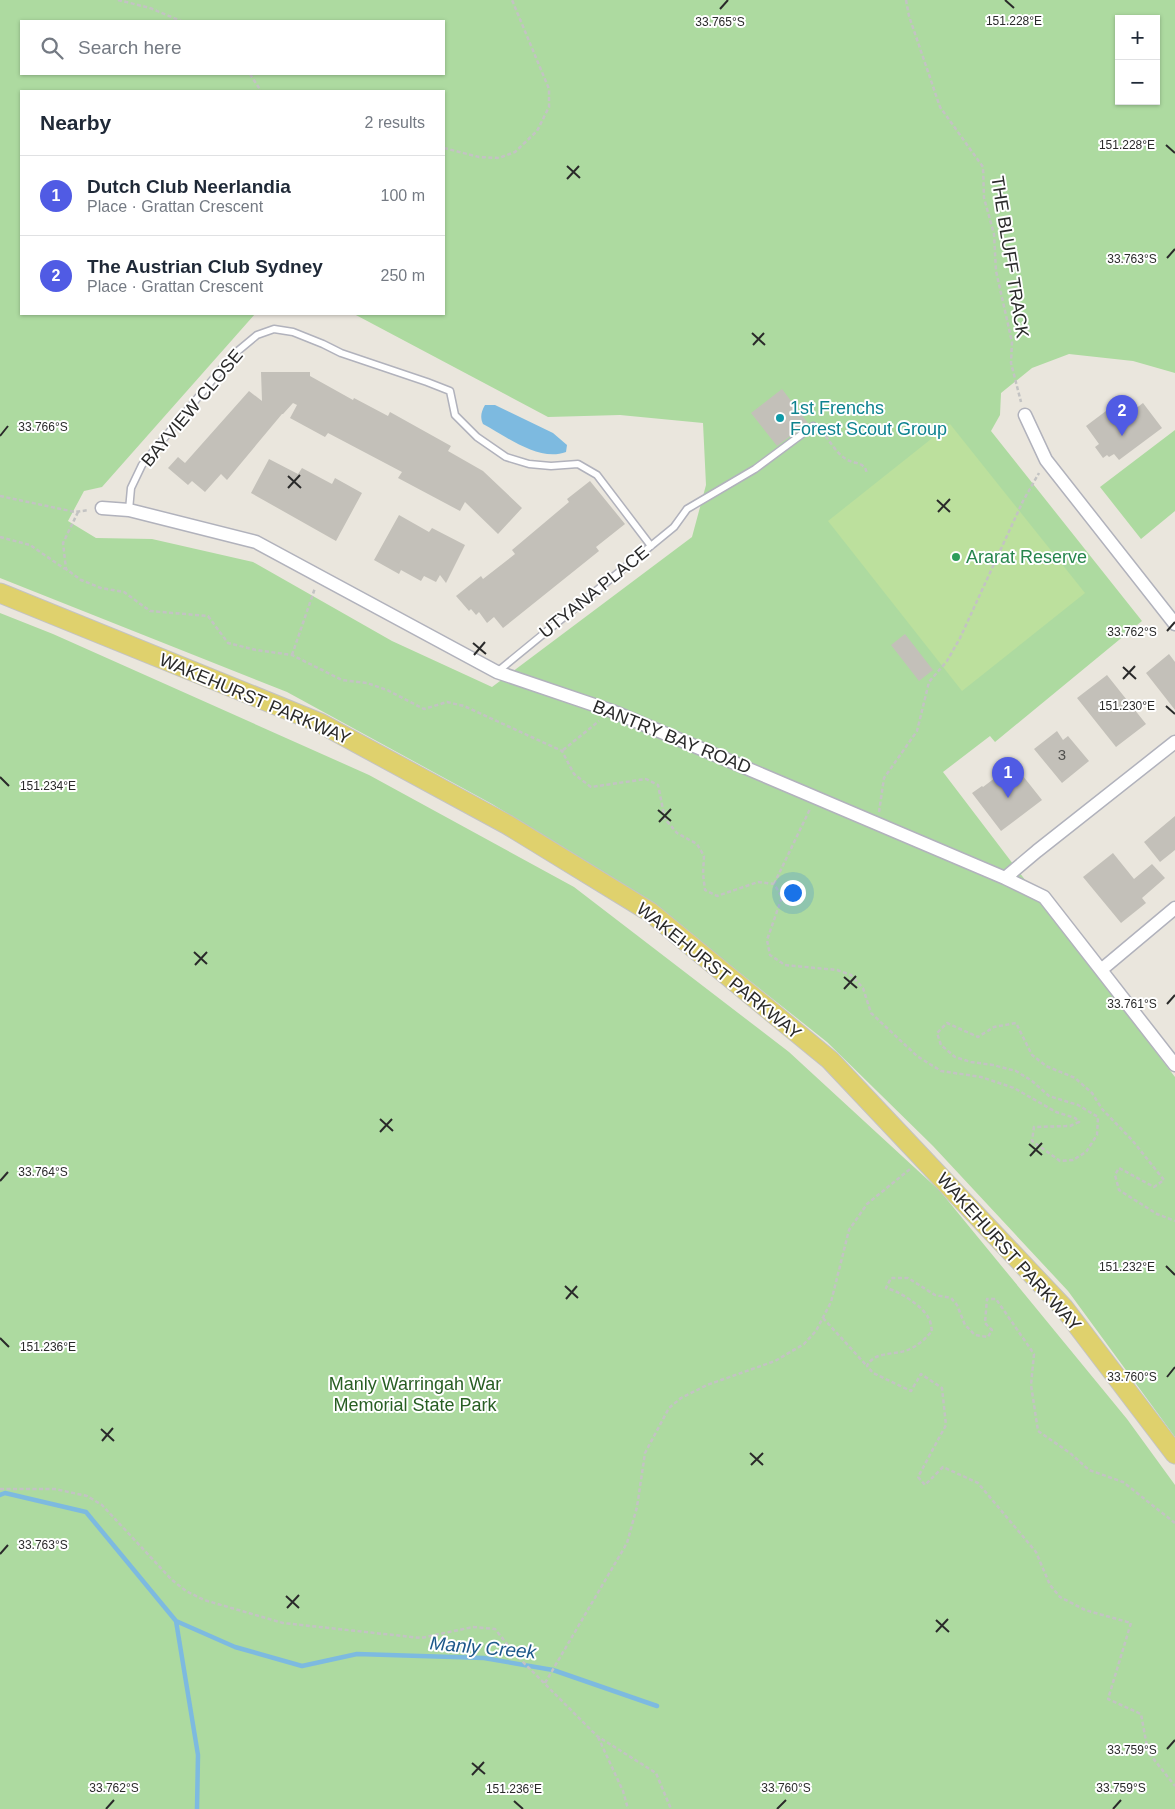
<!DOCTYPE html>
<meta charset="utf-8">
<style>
body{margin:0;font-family:Arial,sans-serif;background:#f6f6f7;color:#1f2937}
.controls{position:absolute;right:15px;top:15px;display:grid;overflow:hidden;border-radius:0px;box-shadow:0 1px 4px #0004}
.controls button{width:45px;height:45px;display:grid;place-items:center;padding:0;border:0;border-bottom:1px solid #e0e1e3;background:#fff;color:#1f2937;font:25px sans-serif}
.you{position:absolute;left:792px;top:892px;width:18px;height:18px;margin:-12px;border:4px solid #fff;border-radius:50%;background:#1a73e8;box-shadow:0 0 0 8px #1a73e833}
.badge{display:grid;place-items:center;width:32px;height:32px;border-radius:50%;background:#505be4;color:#fff;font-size:16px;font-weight:700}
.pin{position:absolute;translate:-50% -41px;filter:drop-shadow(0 1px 2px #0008)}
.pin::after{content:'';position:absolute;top:26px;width:18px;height:15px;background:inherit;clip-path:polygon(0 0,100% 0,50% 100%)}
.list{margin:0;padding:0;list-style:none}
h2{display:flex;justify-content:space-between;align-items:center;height:65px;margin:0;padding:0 20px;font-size:21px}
h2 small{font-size:16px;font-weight:400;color:#747a83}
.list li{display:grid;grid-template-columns:32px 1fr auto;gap:15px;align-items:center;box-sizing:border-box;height:80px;padding:0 20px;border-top:1px solid #e0e1e3}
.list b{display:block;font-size:19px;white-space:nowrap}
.list p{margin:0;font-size:16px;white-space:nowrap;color:#747a83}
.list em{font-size:16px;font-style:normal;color:#747a83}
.icon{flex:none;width:28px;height:28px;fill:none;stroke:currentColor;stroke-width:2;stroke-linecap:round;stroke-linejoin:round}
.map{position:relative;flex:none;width:1175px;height:1809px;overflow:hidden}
.search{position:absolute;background:#fff;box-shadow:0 1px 4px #0004;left:20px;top:20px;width:425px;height:55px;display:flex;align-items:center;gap:12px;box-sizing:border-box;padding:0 18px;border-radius:0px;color:#747a83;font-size:19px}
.panel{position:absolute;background:#fff;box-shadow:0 1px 4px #0004;left:20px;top:90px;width:425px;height:225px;border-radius:0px}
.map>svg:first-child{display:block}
.green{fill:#addaa0;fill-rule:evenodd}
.pitch{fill:#bce09d}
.water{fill:#7dbae0}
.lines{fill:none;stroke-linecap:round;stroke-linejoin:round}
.stream{stroke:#7dbae0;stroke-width:4.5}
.building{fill:#c3c0b9}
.lane-casing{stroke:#b1b2bc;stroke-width:9}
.street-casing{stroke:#b1b2bc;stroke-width:15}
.primary-casing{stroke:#c3c3c3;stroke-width:21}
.path{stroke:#c3c3c3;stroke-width:2.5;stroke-dasharray:4 2.5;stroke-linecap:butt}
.lane{stroke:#fff;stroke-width:6}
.street{stroke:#fff;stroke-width:12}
.primary{stroke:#dfd16d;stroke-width:19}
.ticks{fill:none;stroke:#2a2a2a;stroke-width:2}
.culture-dot{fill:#0f9aa8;stroke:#fff;stroke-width:2}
.leisure-dot{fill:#2e9e5b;stroke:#fff;stroke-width:2}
.labels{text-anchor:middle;stroke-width:4;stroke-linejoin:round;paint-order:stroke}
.number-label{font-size:15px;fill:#50504e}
.street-label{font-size:18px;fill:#2a2a2a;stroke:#fff}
.culture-label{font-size:18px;fill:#0d838f;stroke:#fff;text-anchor:start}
.leisure-label{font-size:18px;fill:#27864d;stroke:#fff;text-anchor:start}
.park-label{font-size:18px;fill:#285e23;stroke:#fff}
.water-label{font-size:19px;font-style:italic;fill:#1d588a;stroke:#fff}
.ticks-label{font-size:12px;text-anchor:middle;fill:#2a2a2a;stroke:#fff;stroke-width:4;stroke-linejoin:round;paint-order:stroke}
</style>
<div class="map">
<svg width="1175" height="1809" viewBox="0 0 1175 1809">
<rect width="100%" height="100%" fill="#eae6dd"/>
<!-- green -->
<path class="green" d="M0 0H1175V373L1133 361 1069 354 1032 368 1001 393 1000 415 991 431 1142 621 995 742 990 736 943 772 1175 1077V1437L1068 1291 933 1146 827 1042 648 900 492 804 287 692 0 578ZM1119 19H1156V101H1119ZM21 21H444V74H21ZM21 91H444V314H354L548 417 620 415 703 423 706 485 692 537 492 687 392 641 253 562 152 539 96 538 68 521 84 491 102 487 255 314H21Z
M1175 430V511L1141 539 1100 487Z
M0 613 53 634 369 775 574 887 789 1052 940 1191 1127 1419 1175 1485V1809H0Z"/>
<!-- pitch -->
<path class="pitch" d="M950 424 1085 593 962 691 828 521Z"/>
<!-- water -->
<path class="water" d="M485 405H495L553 433 567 445 566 452C539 462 507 437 483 424 480 417 481 412 485 405Z"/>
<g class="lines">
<!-- stream -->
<path class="stream" d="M0 1495 5 1493 86 1512 176 1621 235 1647 302 1666 357 1654 484 1658 553 1670 657 1706
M176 1621 198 1755 197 1809"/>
</g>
<!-- building -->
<path class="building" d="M261 372H310V376L353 400 354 398 388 416 390 412 451 446 448 451 483 471 522 508 498 534 465 502 460 511 398 478 402 472 328 433 325 437 290 418 297 405 293 403 283 414H282L227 480 221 474 205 492 192 481 188 485 168 468 178 457 185 463 249 391 262 401Z
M782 389 808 423 777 446 751 413Z
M1122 399 1131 412 1143 403 1162 428 1119 460 1114 454 1109 457 1107 455 1103 458 1095 447 1099 444 1086 426Z
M269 459 298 474 302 468 332 484 335 478 362 493 336 541 251 493Z
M590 481 625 524 596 547 599 551 503 628 494 617 487 623 479 612 476 615 471 609 469 611 456 596 481 576 483 579 515 554 512 550 569 502 567 499Z
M399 515 429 532 432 528 465 545 446 583 440 575 436 582 424 576 421 581 401 570 399 574 374 560Z
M905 634 933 670 919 681 891 645Z
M1169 654 1175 662V710L1146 673Z
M1107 675 1146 724 1116 747 1077 698Z
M1057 731 1063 740 1068 736 1089 761 1062 783 1034 749Z
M1008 768 1014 775 1019 771 1042 800 1001 831 972 793 982 786 983 787Z
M1175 816V850L1160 862 1144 842Z
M1113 853 1134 879 1152 864 1165 878 1142 898 1146 903 1121 923 1083 877Z"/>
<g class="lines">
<!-- lane casing -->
<g class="lane-casing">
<path id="lane" d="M129 510 131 488 142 465 233 355 257 335 274 329 293 332 323 344 341 353 427 382 450 391 455 415 477 437 506 457 529 464 551 466 578 464 597 475 651 546
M497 672 674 527 687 509 755 469 813 426"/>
</g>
<!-- street casing -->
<g class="street-casing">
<path id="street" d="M1025 415 1046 460 1175 624
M102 508 129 510 256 542 497 672 612 711 1005 878 1044 897 1175 1065
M1005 878 1037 851 1175 742
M1101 970 1175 908"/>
</g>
<!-- primary casing -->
<g class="primary-casing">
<path id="primary" d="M0 593 320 723 508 825 650 912 830 1060 1064 1308 1175 1454"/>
</g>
<!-- path -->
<path class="path" d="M118 0 150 8 181 21
M906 0 909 16 940 107 983 167 984 198 994 234 996 271 1012 342 1011 363 1021 402
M250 74 261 91
M444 148 479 157 499 158 515 152 537 131 549 107V89L512 0
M822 431C829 440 836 453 846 459 855 465 865 461 867 474
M0 496 75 512 89 510
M78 512 63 543 66 569 81 580 101 588 124 592 150 611 208 616 228 643 256 650 292 655 342 680 367 683 387 690 424 709 447 702 464 706 562 751 574 774 591 787 646 779 658 785 665 819 677 833 697 844 704 856 703 874 705 890 717 896 758 882 774 884 782 897 767 940 770 955 785 965 837 970 851 975 863 988 871 1013 917 1056 941 1071 981 1077 1014 1088 1056 1112 1075 1118 1079 1122 1070 1126 1034 1127 1032 1141 1060 1161 1073 1160 1086 1152 1097 1135 1098 1117 1078 1105 1049 1096 1032 1081 1016 1071 993 1065 971 1062 955 1057 941 1045 937 1033 947 1023 978 1037 994 1027 1016 1023 1032 1055 1046 1066 1075 1078 1092 1093 1102 1109 1132 1140 1164 1180 1154 1187 1119 1168 1115 1175 1119 1190 1157 1214 1175 1221
M0 537 30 545 65 569
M292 655 315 588
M563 750 599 721
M879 812 884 778 917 731 929 682 947 661 960 638 1023 501 1039 473
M774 884 810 809
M823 1318 867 1366
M0 1489H55L87 1496 102 1505 172 1580 186 1591 204 1600 283 1623 421 1638 473 1627 495 1629 515 1654 597 1736 656 1773 671 1809
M1175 1523 1123 1482 1089 1470 1070 1453 1038 1431 1031 1385 1034 1354 996 1299H987L985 1323 992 1330 988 1337 975 1335 965 1325 957 1305 951 1298 935 1295 908 1278H891L886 1288C899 1291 923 1306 929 1319 931 1322 931 1327 932 1331 926 1338 919 1345 910 1349 896 1356 875 1350 867 1366L873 1373 911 1391 921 1374 942 1388 946 1425 918 1477 925 1485 943 1467 978 1483 1036 1552 1050 1585 1060 1597 1085 1610 1131 1623 1108 1699 1141 1714 1148 1752 1175 1786
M545 1683 627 1543 637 1507 645 1453 669 1408 681 1398 707 1385 775 1361 804 1344 816 1331 831 1302 849 1230 867 1204 910 1169
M598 1737 623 1791 628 1809"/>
<!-- lane -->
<use href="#lane" class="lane"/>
<!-- street -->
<use href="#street" class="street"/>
<!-- primary -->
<use href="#primary" class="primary"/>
</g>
<!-- ticks -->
<path class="ticks" d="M1005 0 1014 8M720 9 728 0M1166 145 1175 153M567 166 580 178M567 179 579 166M1167 258 1175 249M752 333 765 345M753 345 764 333M0 436 8 426M288 476 301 488M288 488 300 475M937 500 950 512M938 512 950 499M1167 631 1175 622M473 643 486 654M474 655 485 642M1123 667 1136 679M1123 679 1135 666M1166 706 1175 714M0 777 9 786M658 810 671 821M659 822 671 809M194 952 207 964M195 965 207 952M844 977 857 988M844 989 856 976M1167 1004 1175 995M380 1119 393 1131M380 1132 392 1119M1029 1144 1042 1155M1030 1156 1042 1143M0 1181 8 1172M1166 1266 1175 1275M565 1286 578 1298M566 1299 577 1286M0 1338 9 1347M1167 1377 1175 1367M101 1429 114 1441M102 1441 113 1428M750 1453 763 1465M751 1465 763 1453M0 1554 8 1545M286 1596 299 1608M287 1608 299 1595M936 1620 949 1632M936 1632 948 1619M1167 1749 1175 1740M472 1763 485 1774M472 1775 484 1762M514 1801 523 1809M106 1809 114 1800M777 1809 786 1800M1113 1809 1121 1800"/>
<!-- markers -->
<circle class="culture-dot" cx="780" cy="418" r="5"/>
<circle class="leisure-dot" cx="956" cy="557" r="5"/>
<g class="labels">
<!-- number labels -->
<g class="number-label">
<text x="1062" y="760">3</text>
</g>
<!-- street labels -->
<g class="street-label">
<text transform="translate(1010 257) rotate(81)" y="6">THE BLUFF TRACK</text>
<text transform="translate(192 408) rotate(-50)" y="6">BAYVIEW CLOSE</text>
<text transform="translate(594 592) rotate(-39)" y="6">UTYANA PLACE</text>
<text transform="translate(255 699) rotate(23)" y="6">WAKEHURST PARKWAY</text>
<text transform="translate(672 737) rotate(22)" y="6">BANTRY BAY ROAD</text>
<text transform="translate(719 971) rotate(39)" y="6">WAKEHURST PARKWAY</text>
<text transform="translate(1009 1252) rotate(48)" y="6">WAKEHURST PARKWAY</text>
</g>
<!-- culture labels -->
<g class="culture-label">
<text x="790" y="414">1st Frenchs<tspan x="790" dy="21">Forest Scout Group</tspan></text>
</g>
<!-- leisure labels -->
<g class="leisure-label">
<text x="966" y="563">Ararat Reserve</text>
</g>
<!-- park labels -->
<g class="park-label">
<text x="415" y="1390">Manly Warringah War<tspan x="415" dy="21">Memorial State Park</tspan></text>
</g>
<!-- water labels -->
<g class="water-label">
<text transform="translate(483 1647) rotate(5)" y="7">Manly Creek</text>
</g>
</g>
<g class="ticks-label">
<text x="1014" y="25">151.228°E</text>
<text x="720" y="26">33.765°S</text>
<text x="1127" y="149">151.228°E</text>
<text x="1132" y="263">33.763°S</text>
<text x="43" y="431">33.766°S</text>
<text x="1132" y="636">33.762°S</text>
<text x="1127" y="710">151.230°E</text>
<text x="48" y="790">151.234°E</text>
<text x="1132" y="1008">33.761°S</text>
<text x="43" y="1176">33.764°S</text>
<text x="1127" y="1271">151.232°E</text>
<text x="48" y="1351">151.236°E</text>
<text x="1132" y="1381">33.760°S</text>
<text x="43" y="1549">33.763°S</text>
<text x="1132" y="1754">33.759°S</text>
<text x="114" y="1792">33.762°S</text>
<text x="786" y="1792">33.760°S</text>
<text x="1121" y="1792">33.759°S</text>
<text x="514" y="1793">151.236°E</text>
</g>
</svg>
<div class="controls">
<button>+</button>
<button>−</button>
</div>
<div class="you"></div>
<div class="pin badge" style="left:1008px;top:798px">1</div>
<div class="pin badge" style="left:1122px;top:436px">2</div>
<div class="search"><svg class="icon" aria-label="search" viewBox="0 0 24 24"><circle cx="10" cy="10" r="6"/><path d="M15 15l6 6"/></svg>Search here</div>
<section class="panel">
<h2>Nearby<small>2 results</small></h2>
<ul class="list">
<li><span class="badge">1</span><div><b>Dutch Club Neerlandia</b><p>Place · Grattan Crescent</p></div><em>100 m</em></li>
<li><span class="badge">2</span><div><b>The Austrian Club Sydney</b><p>Place · Grattan Crescent</p></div><em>250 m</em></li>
</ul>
</section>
</div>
